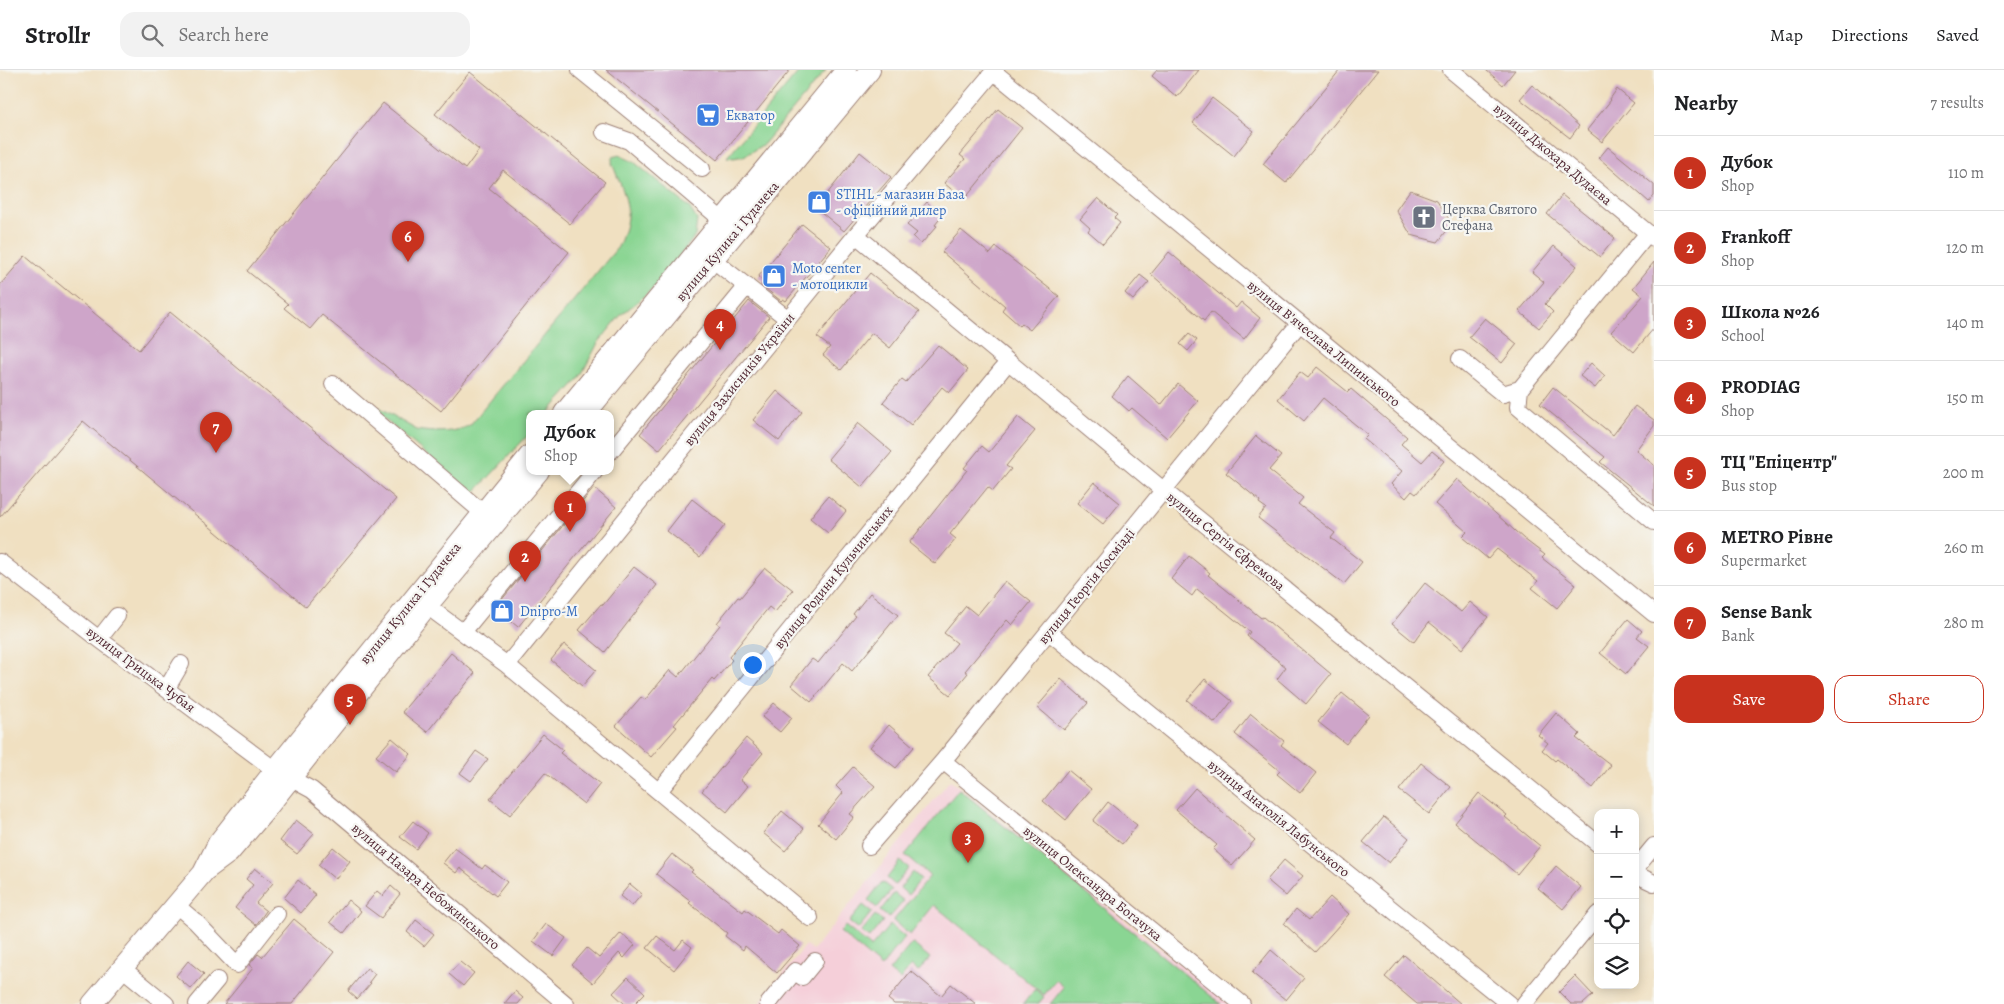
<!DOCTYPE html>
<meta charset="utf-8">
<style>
body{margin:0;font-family:Alegreya,serif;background:#f2f2f2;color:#202124}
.controls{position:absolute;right:15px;bottom:15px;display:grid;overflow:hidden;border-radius:10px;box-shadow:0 2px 12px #0003}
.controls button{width:45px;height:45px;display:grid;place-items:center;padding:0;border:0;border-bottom:1px solid #e0e0e0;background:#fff;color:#202124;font:25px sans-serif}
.you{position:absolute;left:752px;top:594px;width:18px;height:18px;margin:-12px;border:4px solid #fff;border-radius:50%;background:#1a73e8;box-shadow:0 0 0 8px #1a73e833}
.badge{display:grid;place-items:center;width:32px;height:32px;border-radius:50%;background:#c8321e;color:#fff;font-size:16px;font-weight:700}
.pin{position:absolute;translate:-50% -41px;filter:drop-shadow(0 1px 2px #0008)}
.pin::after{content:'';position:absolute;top:26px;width:18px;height:15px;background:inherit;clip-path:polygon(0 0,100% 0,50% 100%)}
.popup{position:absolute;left:526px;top:340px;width:88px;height:65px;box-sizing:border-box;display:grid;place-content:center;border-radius:10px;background:#fff;filter:drop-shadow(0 1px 4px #0005);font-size:16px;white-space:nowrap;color:#757577}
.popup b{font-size:19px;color:#202124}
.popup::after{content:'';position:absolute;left:50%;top:100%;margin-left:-10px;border:10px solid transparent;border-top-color:#fff}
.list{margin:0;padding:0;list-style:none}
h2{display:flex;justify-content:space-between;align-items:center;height:65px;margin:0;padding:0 20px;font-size:21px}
h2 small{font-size:16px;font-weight:400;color:#757577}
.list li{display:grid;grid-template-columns:32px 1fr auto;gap:15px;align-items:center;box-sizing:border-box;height:75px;padding:0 20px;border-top:1px solid #e0e0e0}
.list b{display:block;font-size:19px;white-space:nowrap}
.list p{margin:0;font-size:16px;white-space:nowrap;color:#757577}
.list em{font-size:16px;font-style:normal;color:#757577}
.actions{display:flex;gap:10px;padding:15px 20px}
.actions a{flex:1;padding:11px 0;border:1px solid #c8321e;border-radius:15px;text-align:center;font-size:18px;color:#c8321e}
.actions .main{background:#c8321e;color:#fff}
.icon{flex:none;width:28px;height:28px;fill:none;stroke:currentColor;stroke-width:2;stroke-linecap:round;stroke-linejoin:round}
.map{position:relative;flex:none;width:1654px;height:934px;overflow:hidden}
header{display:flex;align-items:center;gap:30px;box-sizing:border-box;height:70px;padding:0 25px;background:#fff;border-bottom:1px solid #e0e0e0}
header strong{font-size:24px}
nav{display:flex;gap:28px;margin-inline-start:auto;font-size:18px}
.search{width:350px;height:45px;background:#f2f2f2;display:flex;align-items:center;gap:12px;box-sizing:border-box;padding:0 18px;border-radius:15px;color:#757577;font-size:19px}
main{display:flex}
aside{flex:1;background:#fff}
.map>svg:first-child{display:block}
.built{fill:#f5cfd9}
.green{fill:#8ad593;stroke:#6a7a5f}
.building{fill:#cea5c9}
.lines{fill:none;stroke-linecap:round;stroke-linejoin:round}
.minor-casing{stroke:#9d8076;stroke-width:18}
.major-casing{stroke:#9d8076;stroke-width:22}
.minor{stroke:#fff;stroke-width:16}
.major{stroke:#fff;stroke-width:20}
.labels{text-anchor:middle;stroke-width:4.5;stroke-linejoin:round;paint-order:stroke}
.shop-label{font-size:14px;fill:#366cbe;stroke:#f6f6f2;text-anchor:start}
.street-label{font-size:14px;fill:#4a1f2b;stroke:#f6f6f2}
.worship-label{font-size:14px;fill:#5b616d;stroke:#f6f6f2;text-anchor:start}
</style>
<header>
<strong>Strollr</strong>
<div class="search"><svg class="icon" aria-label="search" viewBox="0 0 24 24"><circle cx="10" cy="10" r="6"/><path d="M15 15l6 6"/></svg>Search here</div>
<nav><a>Map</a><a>Directions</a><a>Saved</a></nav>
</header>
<main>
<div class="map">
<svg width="1654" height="934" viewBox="0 0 1654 934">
<rect width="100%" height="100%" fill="#f6f6f2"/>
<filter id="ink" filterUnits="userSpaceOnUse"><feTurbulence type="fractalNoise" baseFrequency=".02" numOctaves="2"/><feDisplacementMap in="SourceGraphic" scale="10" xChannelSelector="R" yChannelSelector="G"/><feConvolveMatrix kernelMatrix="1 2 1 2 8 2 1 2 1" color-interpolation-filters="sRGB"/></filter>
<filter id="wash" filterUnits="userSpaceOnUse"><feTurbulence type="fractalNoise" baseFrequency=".0096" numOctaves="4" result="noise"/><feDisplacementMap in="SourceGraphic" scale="20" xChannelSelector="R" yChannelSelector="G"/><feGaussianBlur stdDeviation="1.12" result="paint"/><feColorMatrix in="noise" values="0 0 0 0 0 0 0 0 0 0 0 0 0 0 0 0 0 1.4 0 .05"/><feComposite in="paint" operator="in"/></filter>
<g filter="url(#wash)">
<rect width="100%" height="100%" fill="#f0e0c1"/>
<!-- built -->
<path class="built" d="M950 710 1229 934H759L806 875 813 880Z"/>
<!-- green -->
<path class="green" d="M800 0H826L764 74 744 86 734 88 727 87Z
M619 85 634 92 689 137 697 150 695 166 656 216 620 246 598 273 579 309 548 343H530V363L477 420 471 422 357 326 417 360C432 363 457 363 470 355L618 177C635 139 626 129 612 93L613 87Z
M959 719 1221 934H1050L1064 917 1056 910 1044 925 934 835 910 865 893 851 930 806 905 785Z
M900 791 909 798 895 815 887 808Z
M913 802 921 809 908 825 900 818Z
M882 812 892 820 877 838 868 830Z
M894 823 904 831 889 848 880 841Z
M863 835 872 842 858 859 849 852Z
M875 845 883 851 869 868 861 862Z
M890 855 905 867 881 897 840 862 845 856 871 877Z
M912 873 930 888 918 902 911 896 900 910 889 901Z
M1035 919 1044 927 1038 934H1023Z"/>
<g id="blocks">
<!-- building -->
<path class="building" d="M606 0H790L717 90Z
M1157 0H1199L1177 27 1152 6Z
M1340 0H1378L1286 113 1263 94Z
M1486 0H1515L1503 15Z
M470 2 605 112 570 154 503 100 489 118 569 182 441 341 322 245 310 259 284 238 288 234 247 201 383 33 465 99 479 80 435 44Z
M1532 15 1579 56 1570 68 1520 29Z
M1617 19 1634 33 1602 72 1587 60 1611 30 1610 29Z
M1212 28 1254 61 1234 86 1193 53Z
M998 39 1022 58 964 130 944 113 965 89 960 85Z
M1608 77 1654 115V126L1649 132 1599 88Z
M860 82 891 107 844 161 816 138Z
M1410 120 1437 130 1452 154 1438 172 1411 165 1396 140Z
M1562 125 1615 168 1600 187 1547 144Z
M1098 128 1117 145 1114 148 1120 153 1103 174 1088 161 1090 158 1080 149Z
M927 132 942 146 935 155 937 156 921 174 913 167 917 163 907 155Z
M802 154 831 177 786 231 783 229 781 231 761 215 764 212 758 207Z
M961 160 990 184 996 177 1059 226 1030 260 1022 254 1020 256 1002 240 1005 236 942 182Z
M1554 176 1577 196 1545 234 1553 242 1539 258 1519 241 1544 212 1532 202Z
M1169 182 1236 238 1241 232 1260 248 1244 269 1211 242 1204 251 1151 204Z
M25 186 139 280 170 242 396 429 306 537 83 351 0 447V215Z
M1654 192V258L1634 282 1611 262 1643 226 1633 218Z
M870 203 919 242 890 278 872 263 841 300 823 285 830 277 817 267Z
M1140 205 1149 212 1133 230 1125 223Z
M749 231 769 247 659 380 640 364Z
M1485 248 1517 274 1502 293 1469 267Z
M1189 264 1197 270 1188 281 1180 274Z
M938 275 968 300 949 323 942 317 911 355 883 332 902 309 906 312Z
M1591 293 1605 306 1595 318 1580 306Z
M1317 297 1348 322 1351 319 1407 367 1401 374 1422 392 1432 381 1444 391 1416 424 1412 421 1406 428 1391 414 1402 401 1364 369 1368 365 1323 328 1304 351 1278 329 1300 302 1308 308Z
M1128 306 1161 335 1178 314 1198 331 1167 368 1132 338 1129 341 1112 326Z
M1553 317 1613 365 1635 336 1654 350V356L1636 380 1654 395V436L1600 392 1605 387 1540 334Z
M777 321 802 342 779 371 753 350Z
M1018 347 1035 361 1006 396 1011 399 993 421 988 417 950 464 956 469 935 494 909 473 967 400 964 398 982 376 989 382Z
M858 353 892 382 862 417 828 389Z
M1256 366 1281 386 1269 400 1303 428 1298 434 1335 463 1331 468 1362 492 1344 514 1258 448 1266 438 1259 433 1260 431 1226 403Z
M1457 409 1524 469 1545 485 1542 488 1576 515 1557 538 1532 518 1538 511 1497 479 1488 489 1462 467 1467 462 1435 434Z
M1094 412 1120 433 1103 454 1077 433Z
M594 418 616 437 518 557 495 538Z
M828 426 846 441 828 463 810 448Z
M692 429 725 455 700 487 667 461Z
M1189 486 1210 503 1208 505 1261 548 1263 547 1331 604 1306 634 1277 609 1286 597 1247 566 1250 562 1197 519 1192 526 1171 509Z
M634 497 657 515 605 582 579 560 601 534 603 535Z
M765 498 793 520 775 542 769 537 729 587 732 590 714 611 712 609 674 655 677 657 651 687 616 656 641 627 645 630 670 600 678 607 720 555 717 553 738 527 740 528Z
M1005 511 1031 532 1012 555 1007 550 965 601 968 603 950 625 928 607 957 573 944 563 966 536 977 545Z
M1425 513 1461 542 1470 532 1488 547 1462 579 1429 552 1414 572 1392 554Z
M870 523 898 545 852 601 843 593 811 632 791 615 812 589 818 593 856 546 853 544Z
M1628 549 1642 561 1637 567 1649 576 1626 604 1600 583Z
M564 574 596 600 582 616 551 590Z
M451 583 475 603 427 662 402 642Z
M1061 609 1088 633 1064 660 1037 637Z
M1205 609 1232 631 1215 653 1187 630Z
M1342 623 1369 645 1346 674 1318 652Z
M774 633 792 648 780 662 762 647Z
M1556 643 1580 664 1576 668 1611 695 1593 718 1557 689 1555 691 1542 680 1548 673 1538 665Z
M1251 644 1284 671 1281 675 1316 703 1300 723 1277 704 1280 701 1235 664Z
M889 655 914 677 896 698 870 677Z
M543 664 563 680 560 683 600 714 584 734 545 703 510 745 490 729Z
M392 668 411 684 396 702 376 686Z
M746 668 763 683 740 710 748 716 727 742 702 721Z
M476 681 488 689 471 711 460 703Z
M1421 693 1451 717 1429 744 1399 720Z
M853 697 875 716 850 744 854 747 836 769 818 754 843 723 836 716Z
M1068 700 1091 719 1066 750 1043 731Z
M1195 718 1255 770 1232 796 1213 779 1217 775 1176 740Z
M1479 723 1507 745 1505 747 1540 776 1517 804 1455 753Z
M1108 732 1137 755 1122 774 1093 751Z
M782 741 804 759 785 781 763 763Z
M1384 747 1409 768 1389 793 1363 772Z
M296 750 314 764 297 784 280 771Z
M413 751 428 763 416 779 400 767Z
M333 777 350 791 335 809 318 795Z
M455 778 482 799 485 795 507 812 496 826 460 798 456 803 443 793Z
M672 784 693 800 691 802 743 842 745 839 778 864 781 860 800 876 777 903 745 876 743 880 725 866 727 863 689 833 691 831 656 804Z
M1284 790 1303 806 1286 826 1267 810Z
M1556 796 1581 817 1563 839 1538 818Z
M255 798 273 813 256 833 266 841 256 855 235 838 253 815 246 809Z
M298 810 316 825 301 843 284 828Z
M630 814 642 824 632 836 620 826Z
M391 816 400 824 381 848 365 836 377 821 383 826Z
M1330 827 1349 844 1315 882 1284 854 1296 839 1309 850Z
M348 830 361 841 344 863 330 852Z
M294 849 334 882 292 934H224L253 898 249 895 258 884 262 887Z
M416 850 434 864 424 876 407 862Z
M546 854 566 868 553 886 533 871Z
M621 863 635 875 624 888 619 883 593 913 572 895 587 878 599 888Z
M657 866 675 880 683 870 692 877 674 900 647 878Z
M1271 880 1304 908 1286 930 1252 903Z
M1404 885 1461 934H1417L1385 907Z
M188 891 204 904 191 919 176 906Z
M460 892 474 903 463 916 449 904Z
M367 898 375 904 369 912 371 913 357 929 348 921Z
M911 901 941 926 951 914 976 934H894L888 929Z
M1575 906 1593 925 1583 934H1571L1559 922Z
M628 907 645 923 634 934H625L613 923Z
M515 921 523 928 518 934H504Z"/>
</g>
</g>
<g filter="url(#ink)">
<use href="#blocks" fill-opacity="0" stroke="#9d8076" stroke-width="1"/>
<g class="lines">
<!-- minor casing -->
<g class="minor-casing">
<path id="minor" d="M580 0 702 99
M1451 0 1654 168
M994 2 1654 544
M604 62 629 71 722 150
M1648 163 1520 319 1518 337 1654 452
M856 165 1163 420 1598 774
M712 189 788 249
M1460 289 1503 324 1520 319
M333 314 483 443
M610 382 747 216
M0 492 99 569 275 700 312 720 566 934
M427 536 507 595 810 848
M463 562 595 401
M1049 562 1509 934
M99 569 117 546
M507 595 856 165 995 0
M167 618 181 594
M943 691 1242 934
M659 721 1008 292
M869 776 943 691 1299 254
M1635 799 1654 776
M1635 804 1654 813
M176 835 196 852 237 895 277 844
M122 898 166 934
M197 934 217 910
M768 934 795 901 802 907 815 891
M1524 934 1598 844"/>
</g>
<!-- major casing -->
<g class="major-casing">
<path id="major" d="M564 343 846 0
M586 343 870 0
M206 800 229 783 264 742 427 536 539 401
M92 934 203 803 218 773 275 700 530 385"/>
</g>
<!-- minor -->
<use href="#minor" class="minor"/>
<!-- major -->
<use href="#major" class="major"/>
</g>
</g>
<!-- icons -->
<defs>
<g id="supermarket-square" transform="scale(1.25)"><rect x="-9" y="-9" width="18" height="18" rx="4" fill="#3f7fe0" stroke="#f6f6f2"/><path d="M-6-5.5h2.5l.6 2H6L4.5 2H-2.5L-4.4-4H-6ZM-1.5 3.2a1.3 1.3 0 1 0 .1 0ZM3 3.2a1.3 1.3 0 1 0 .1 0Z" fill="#fff"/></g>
<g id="shop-square" transform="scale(1.25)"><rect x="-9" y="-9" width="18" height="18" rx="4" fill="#3f7fe0" stroke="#f6f6f2"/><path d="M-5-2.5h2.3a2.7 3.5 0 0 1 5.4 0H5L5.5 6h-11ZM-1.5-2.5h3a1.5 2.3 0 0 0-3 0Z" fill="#fff"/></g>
<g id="church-square" transform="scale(1.25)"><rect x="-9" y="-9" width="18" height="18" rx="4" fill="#6b7280" stroke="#f6f6f2"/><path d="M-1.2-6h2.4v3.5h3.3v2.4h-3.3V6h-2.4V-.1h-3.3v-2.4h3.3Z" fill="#fff"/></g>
</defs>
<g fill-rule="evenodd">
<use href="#supermarket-square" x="708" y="45"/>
<use href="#shop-square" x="819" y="132"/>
<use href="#church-square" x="1424" y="147"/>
<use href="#shop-square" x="774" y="206"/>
<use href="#shop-square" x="502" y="541"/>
</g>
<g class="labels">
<!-- shop labels -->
<g class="shop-label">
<text x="726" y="50">Екватор</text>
<text x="836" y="129">STIHL - магазин База<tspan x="836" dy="16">- офіційний дилер</tspan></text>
<text x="792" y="203">Moto center<tspan x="792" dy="16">- мотоцикли</tspan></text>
<text x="520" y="546">Dnipro-M</text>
</g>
<!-- street labels -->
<g class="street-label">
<text transform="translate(1553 84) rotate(40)" y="5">вулиця Джохара Дудаєва</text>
<text transform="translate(727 171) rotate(-50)" y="5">вулиця Кулика і Гудачека</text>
<text transform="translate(1324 273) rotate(39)" y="5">вулиця Вʼячеслава Липинського</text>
<text transform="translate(739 309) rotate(-51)" y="5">вулиця Захисників України</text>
<text transform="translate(1226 471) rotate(39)" y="5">вулиця Сергія Єфремова</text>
<text transform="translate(833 507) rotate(-51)" y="5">вулиця Родини Кульчинських</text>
<text transform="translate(1086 516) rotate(-51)" y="5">вулиця Георгія Косміаді</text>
<text transform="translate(410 533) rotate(-51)" y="5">вулиця Кулика і Гудачека</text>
<text transform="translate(141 599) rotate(37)" y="5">вулиця Грицька Чубая</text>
<text transform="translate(1279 748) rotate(39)" y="5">вулиця Анатолія Лабунського</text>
<text transform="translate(1093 813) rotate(39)" y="5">вулиця Олександра Богачука</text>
<text transform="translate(426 816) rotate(40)" y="5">вулиця Назара Небожинського</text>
</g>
<!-- worship labels -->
<g class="worship-label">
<text x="1442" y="144">Церква Святого<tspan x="1442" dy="16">Стефана</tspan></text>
</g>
</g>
</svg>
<div class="controls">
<button>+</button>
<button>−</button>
<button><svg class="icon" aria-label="locate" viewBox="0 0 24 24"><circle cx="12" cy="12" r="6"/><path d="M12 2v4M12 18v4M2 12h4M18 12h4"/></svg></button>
<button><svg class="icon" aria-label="layers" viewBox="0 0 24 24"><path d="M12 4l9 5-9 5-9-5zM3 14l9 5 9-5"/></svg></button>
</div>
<div class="you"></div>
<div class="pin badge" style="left:570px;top:462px">1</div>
<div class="popup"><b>Дубок</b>Shop</div>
<div class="pin badge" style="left:525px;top:512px">2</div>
<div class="pin badge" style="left:968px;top:793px">3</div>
<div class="pin badge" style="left:720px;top:280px">4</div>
<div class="pin badge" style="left:350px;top:655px">5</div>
<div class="pin badge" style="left:408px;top:192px">6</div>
<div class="pin badge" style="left:216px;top:383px">7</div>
</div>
<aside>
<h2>Nearby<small>7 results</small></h2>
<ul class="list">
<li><span class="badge">1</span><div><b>Дубок</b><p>Shop</p></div><em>110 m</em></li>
<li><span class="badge">2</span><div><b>Frankoff</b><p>Shop</p></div><em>120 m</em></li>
<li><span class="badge">3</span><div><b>Школа №26</b><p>School</p></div><em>140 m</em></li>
<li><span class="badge">4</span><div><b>PRODIAG</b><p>Shop</p></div><em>150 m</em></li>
<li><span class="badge">5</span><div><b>ТЦ &quot;Епіцентр&quot;</b><p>Bus stop</p></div><em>200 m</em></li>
<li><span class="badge">6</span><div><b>METRO Рівне</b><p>Supermarket</p></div><em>260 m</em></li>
<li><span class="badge">7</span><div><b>Sense Bank</b><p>Bank</p></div><em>280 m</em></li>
</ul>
<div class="actions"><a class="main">Save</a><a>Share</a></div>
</aside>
</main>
